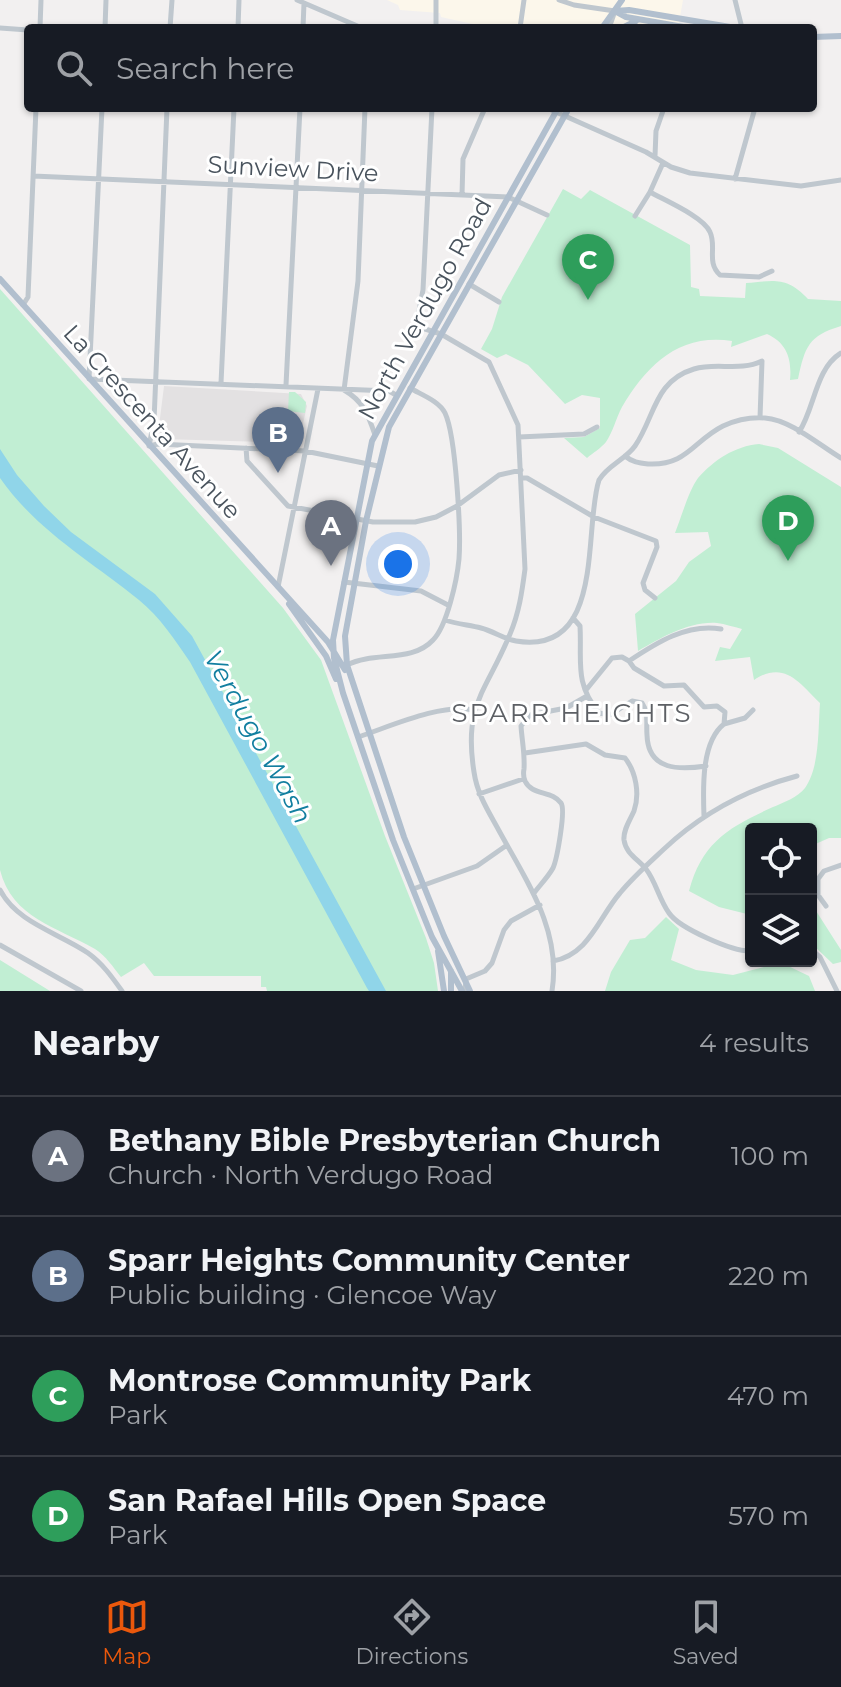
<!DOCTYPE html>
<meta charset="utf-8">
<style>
body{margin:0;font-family:Montserrat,sans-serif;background:#242831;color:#f1f3f6}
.controls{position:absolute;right:24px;bottom:24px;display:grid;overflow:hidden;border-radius:8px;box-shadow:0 2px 6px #0004}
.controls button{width:72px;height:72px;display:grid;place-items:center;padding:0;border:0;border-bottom:2px solid #363941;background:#171b24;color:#f1f3f6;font:40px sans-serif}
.you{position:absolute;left:398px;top:564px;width:28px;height:28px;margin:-20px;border:6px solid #fff;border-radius:50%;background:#1a73e8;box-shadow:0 0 0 12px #1a73e833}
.badge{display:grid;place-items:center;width:52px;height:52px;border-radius:50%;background:#ea580c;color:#fff;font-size:26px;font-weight:700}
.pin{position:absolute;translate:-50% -66px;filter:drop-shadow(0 2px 4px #0008)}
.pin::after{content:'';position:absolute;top:42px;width:28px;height:24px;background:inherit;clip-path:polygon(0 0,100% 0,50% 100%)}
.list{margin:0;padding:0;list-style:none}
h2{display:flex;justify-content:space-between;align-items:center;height:104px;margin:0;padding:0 32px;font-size:34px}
h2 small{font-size:26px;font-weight:400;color:#9ea1a6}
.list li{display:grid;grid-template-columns:52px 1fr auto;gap:24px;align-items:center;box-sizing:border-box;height:120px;padding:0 32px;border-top:2px solid #363941}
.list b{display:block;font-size:30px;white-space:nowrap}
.list p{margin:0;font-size:26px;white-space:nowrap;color:#9ea1a6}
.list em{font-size:26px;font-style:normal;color:#9ea1a6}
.icon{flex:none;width:44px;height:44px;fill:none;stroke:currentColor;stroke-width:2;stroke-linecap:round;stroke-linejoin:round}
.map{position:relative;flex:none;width:841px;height:991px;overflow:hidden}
.search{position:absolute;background:#171b24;box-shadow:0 2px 6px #0004;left:24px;right:24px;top:24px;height:88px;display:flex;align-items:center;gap:20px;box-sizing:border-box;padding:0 28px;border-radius:8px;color:#9ea1a6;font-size:30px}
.sheet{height:584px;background:#171b24}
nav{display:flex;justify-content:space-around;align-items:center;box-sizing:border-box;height:112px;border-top:2px solid #363941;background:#171b24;font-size:22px;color:#9ea1a6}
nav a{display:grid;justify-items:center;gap:4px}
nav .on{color:#ea580c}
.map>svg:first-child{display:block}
.commercial{fill:#fcf7eb}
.education{fill:#e3e1e2}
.green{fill:#c1eed3}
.water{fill:#90d5e9}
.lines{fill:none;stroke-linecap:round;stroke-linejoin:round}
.minor{stroke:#bfc7ce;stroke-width:5}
.major{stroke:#b1bfce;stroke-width:6}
.labels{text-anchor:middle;stroke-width:6;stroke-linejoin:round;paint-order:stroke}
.street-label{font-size:24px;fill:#49535d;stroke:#fff}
.neighbourhood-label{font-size:26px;letter-spacing:2px;fill:#5d6065;stroke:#fff}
.water-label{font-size:26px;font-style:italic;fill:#127fa0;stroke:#fff}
</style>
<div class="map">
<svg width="841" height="991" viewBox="0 0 841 991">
<rect width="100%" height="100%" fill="#f2f0f0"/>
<!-- commercial -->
<path class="commercial" d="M387 0H683L678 28H491L441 17 440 13 400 10 398 5Z"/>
<!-- education -->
<path class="education" d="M164 386 301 394 307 406 299 441 295 443 162 439 158 434Z"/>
<!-- green -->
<path class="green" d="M563 189 581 199 590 190 690 245 691 287 699 289 700 296 745 298 746 283C774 281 786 276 808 299L841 301V326C808 336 805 347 798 379L790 380C792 359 787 343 767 334L731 347 732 341C679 333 647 365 622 407 616 418 613 432 606 442 601 448 593 453 587 458L564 438 584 437 600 428V398L582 395 565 404 528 365 506 354 497 358 481 349 492 329 502 297Z
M0 289 283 608 321 660 385 836 426 938 434 963 438 991H267L266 987H261V976H154L144 963 121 977C113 967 106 956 95 949 57 927 12 918 0 870Z
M289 392H295L306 402 305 413 288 411Z
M759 444 778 448 841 487V838H829L811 846V829H751V915L719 907 689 891C702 842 729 827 773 807 783 803 798 797 805 788 820 767 818 728 820 703 799 682 784 660 754 680L750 657 715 661 720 647 730 649 742 629C734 627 725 624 717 623 689 621 661 638 638 651L635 614 676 581 689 562 711 546 708 532 675 533C681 518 689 490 698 478 714 460 735 446 759 444Z
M811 903 841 950V962L833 964 811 943Z
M666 917 679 929 671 960 696 970 733 975 787 961 788 966 809 976 815 991H605L611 972 630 940 645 938Z
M0 960 50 991H0Z"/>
<!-- water -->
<path class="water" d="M0 449 17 475 44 506 71 532 155 594 192 636 386 991H369L367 988 190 662C175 640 160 617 139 600 91 561 37 531 0 478Z"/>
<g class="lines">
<!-- minor -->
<path class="minor" d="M297 0 362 28
M559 0 574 5 615 11 609 28
M735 0 742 28
M0 28 28 30
M40 28 41 0
M105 28 106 0
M170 28 172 0
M238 28 239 0
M303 28 304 3
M436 28V0
M520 28 524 0
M102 108 89 379 389 391 396 395
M167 108 154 421 149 446 158 444 305 451 378 466
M365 108 358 281 344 390C363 401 368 414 375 435
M432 108 423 290 417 321 422 328 441 334 489 362 518 425 525 569C522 592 519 613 510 634 487 691 463 703 474 772 477 793 487 809 497 827 525 879 562 929 552 991
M547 108 646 152 671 167 690 173 801 186 841 180
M655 156 656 131 664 108
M33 176 508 197 547 215
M735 179 755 108
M650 192C664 200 704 217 710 232 717 247 706 262 720 275L759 277 772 271
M462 195 463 159 485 108
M635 216 650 192 663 163
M469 284 499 302
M23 305 28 297 36 108
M221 383 234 108
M286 385 300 108
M799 432C815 408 815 369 841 353
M519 437 584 434 597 427
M246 448 247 461 288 506 373 522H415L436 517 457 506 499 475 521 470
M625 456C632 462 639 463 648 464 687 466 693 441 723 426 736 420 751 417 765 418 791 420 819 445 841 458
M521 478H527L594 517 656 541 657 547 643 583 645 590 655 598
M344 582 421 591 448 605
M278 587 318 389
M573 618 580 626C582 661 574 683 599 713L610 715 632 701 642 703C649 713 646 723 647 735 648 771 680 770 706 766
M445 620C457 624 469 625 481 628 493 631 504 639 516 641 606 656 583 529 599 480 608 465 625 460 635 446 655 417 654 381 694 369 717 362 739 372 762 361L760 418
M629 661 634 668 664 686 684 685 704 707 717 706 725 712 724 724C701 742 703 789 704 816
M347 665C375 651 412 663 433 640 447 626 457 580 459 559 461 532 456 436 445 413 439 401 422 395 410 388
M586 690 612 658 622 657 629 661C656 643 687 623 721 629
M724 724 745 718 753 710
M358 737C389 727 441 703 473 710
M525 753 586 744 605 755 625 758C636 772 640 794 634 811 630 820 623 830 624 840 626 854 638 859 646 869 656 882 659 899 669 913 679 928 733 952 751 951
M479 794 523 779
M413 889 477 866 507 845
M0 890C17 923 59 933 88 953 102 963 112 977 122 991
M534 893C540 885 548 877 553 868 557 859 566 810 561 803 552 790 532 796 525 781 523 776 523 774 524 769 525 754 522 741 521 726L530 715 566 708 587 696
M826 906 818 895V879L824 871 841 865
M0 945 81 991
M811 949 820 957 837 991
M553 961C589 955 599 917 620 893 633 877 649 863 664 849 701 814 748 789 797 776
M465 991 466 979 485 971 492 963 504 930 511 921 540 905"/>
<!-- major -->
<path class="major" d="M615 11 629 10 736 28
M615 11 626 17 689 28
M602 28 622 0
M622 28 636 21
M813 37 841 36
M0 279 328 642 345 670
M289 604 326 656 336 679
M438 951 444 991
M451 991V971
M462 991 432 937 393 840 343 693 334 658 333 640 372 441 558 108
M470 991 444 936 404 837 347 665 345 636 366 521 389 427 569 108"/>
</g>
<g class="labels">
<!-- street labels -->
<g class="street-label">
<text transform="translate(293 169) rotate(3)" y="8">Sunview Drive</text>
<text transform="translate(425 309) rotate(-61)" y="8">North Verdugo Road</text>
<text transform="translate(152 422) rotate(48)" y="8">La Crescenta Avenue</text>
</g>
<!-- neighbourhood labels -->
<g class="neighbourhood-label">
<text x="572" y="722">SPARR HEIGHTS</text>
</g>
<!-- water labels -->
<g class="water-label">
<text transform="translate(258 737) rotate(61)" y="9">Verdugo Wash</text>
</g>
</g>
</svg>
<div class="controls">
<button><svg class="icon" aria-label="locate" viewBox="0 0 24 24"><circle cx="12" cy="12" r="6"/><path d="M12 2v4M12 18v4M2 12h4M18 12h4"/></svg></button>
<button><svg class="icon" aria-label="layers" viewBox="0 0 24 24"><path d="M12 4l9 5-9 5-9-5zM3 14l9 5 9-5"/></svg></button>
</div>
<div class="you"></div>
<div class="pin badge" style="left:331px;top:566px;background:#6b7280">A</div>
<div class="pin badge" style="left:278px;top:473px;background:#5c6f8a">B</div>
<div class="pin badge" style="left:588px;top:300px;background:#2e9e5b">C</div>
<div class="pin badge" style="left:788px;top:561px;background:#2e9e5b">D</div>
<div class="search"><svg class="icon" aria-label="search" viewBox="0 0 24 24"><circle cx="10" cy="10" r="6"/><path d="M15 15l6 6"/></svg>Search here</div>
</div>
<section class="sheet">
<h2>Nearby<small>4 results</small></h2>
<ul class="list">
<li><span class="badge" style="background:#6b7280">A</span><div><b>Bethany Bible Presbyterian Church</b><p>Church · North Verdugo Road</p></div><em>100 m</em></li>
<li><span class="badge" style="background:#5c6f8a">B</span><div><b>Sparr Heights Community Center</b><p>Public building · Glencoe Way</p></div><em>220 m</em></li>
<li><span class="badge" style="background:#2e9e5b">C</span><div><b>Montrose Community Park</b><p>Park</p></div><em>470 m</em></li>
<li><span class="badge" style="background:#2e9e5b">D</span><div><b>San Rafael Hills Open Space</b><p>Park</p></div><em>570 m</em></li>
</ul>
</section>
<nav>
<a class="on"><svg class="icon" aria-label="map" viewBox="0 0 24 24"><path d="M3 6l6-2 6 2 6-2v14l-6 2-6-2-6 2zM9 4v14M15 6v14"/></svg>Map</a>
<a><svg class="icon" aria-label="directions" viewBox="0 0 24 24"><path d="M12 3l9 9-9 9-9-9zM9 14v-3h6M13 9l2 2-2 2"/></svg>Directions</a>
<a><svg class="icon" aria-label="saved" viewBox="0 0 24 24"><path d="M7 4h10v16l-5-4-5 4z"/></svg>Saved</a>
</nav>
